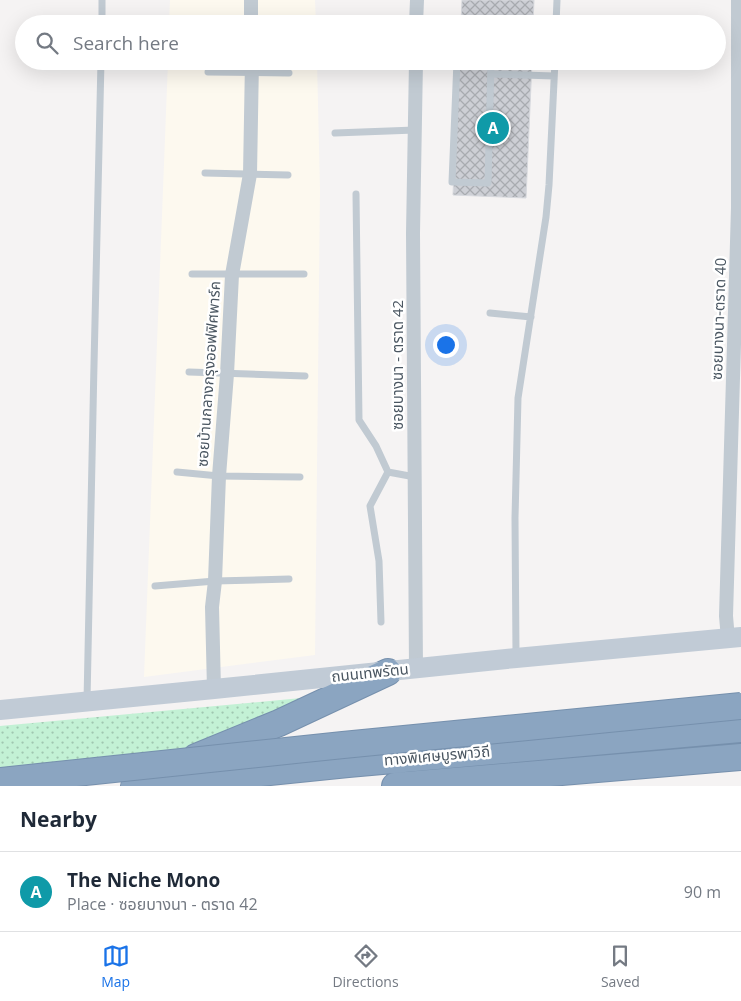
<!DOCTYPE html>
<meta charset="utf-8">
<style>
body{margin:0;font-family:"Open Sans","Noto Sans Thai",sans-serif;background:#f2f2f3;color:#1f2937}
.you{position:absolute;left:445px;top:344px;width:18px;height:18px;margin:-12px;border:4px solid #fff;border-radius:50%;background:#1a73e8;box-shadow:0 0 0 8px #1a73e833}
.badge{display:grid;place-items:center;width:32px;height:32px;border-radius:50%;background:#1a73e8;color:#fff;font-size:16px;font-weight:700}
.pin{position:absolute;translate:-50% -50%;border:2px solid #fff;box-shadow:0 1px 5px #0006}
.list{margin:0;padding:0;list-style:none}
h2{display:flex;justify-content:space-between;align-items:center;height:65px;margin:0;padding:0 20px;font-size:21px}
h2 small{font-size:16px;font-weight:400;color:#747a83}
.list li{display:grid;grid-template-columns:32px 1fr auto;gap:15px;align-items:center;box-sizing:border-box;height:80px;padding:0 20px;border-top:1px solid #e0e1e3}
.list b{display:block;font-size:19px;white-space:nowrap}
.list p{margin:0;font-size:16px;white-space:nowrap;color:#747a83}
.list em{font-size:16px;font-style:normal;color:#747a83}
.icon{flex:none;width:28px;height:28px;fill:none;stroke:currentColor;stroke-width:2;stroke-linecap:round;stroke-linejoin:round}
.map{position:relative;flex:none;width:741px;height:786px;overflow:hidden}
.search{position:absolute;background:#fff;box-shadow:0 5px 20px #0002;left:15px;right:15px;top:15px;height:55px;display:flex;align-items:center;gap:12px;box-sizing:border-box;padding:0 18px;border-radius:28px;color:#747a83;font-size:19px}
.sheet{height:145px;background:#fff}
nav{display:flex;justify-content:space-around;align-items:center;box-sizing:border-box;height:70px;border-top:1px solid #e0e1e3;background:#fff;font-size:14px;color:#747a83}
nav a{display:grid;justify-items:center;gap:2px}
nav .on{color:#1a73e8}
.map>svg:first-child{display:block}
.commercial{fill:#fdf9ef}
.grass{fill:url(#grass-dots)}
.building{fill:url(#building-cross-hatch);stroke:#d7d9de}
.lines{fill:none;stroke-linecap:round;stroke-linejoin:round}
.highway-casing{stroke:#7690ad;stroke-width:28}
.lane{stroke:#c1cad2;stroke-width:7}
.street{stroke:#c1cad2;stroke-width:14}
.secondary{stroke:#c1cbd6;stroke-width:20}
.highway{stroke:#8ba5c1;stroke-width:26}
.highway-bridge-casing{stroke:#7690ad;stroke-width:28;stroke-linecap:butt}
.highway-bridge{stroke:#8ba5c1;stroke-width:26}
.labels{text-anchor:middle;stroke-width:5;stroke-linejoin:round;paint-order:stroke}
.street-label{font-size:15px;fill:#4a5661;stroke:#fff}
</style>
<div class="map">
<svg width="741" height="786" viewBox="0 0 741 786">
<defs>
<pattern id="grass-dots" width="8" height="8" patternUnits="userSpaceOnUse" patternTransform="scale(1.25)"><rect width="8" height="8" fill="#c3f1d5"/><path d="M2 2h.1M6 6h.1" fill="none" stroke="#a0c6b0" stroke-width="1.8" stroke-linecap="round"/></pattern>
<pattern id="building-cross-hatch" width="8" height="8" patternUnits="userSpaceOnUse" patternTransform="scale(1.25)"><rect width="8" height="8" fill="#cdcfd5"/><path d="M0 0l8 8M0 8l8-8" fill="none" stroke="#a8abb0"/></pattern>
</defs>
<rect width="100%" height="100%" fill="#f5f3f3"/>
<!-- commercial -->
<path class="commercial" d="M170 0H315L316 24H169Z
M168 61H317L320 190 315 655 144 677Z"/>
<!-- grass -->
<path class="grass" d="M312 697 190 753 0 772V726Z"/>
<!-- building -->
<path class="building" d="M462 0H534L533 24H461Z
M459 61H532L526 198 453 195Z"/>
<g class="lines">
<!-- highway casing -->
<g class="highway-casing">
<path id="highway" d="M196 757 279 723 388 672
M134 786 348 764 741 729
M395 786 741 757"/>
</g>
<!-- lane -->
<path class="lane" d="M102 24V0
M556 24 557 0
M457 61 452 182 488 183 491 61
M208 72 289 73
M491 74 554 76
M335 133 415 130
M205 173 288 175
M356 194 359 420 376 446 388 472 415 477
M192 274H304
M490 313 531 317
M189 372 305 376
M177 472 219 476 300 477
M155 586 215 581 289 579
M381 622 379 561 370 506 388 472
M516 655 515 518 518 398 546 217 549 185 555 61
M87 701C90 488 97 274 101 61"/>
<!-- street -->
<path class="street" d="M251 0V24
M416 24 417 0
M416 61 413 233 416 669
M728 639 726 616 738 208V0
M214 689 212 607 215 581 219 476 227 374 232 275 250 174 252 61"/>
<!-- secondary -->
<path class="secondary" d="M0 710 214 689 516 658 741 637"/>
<!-- highway -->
<use href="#highway" class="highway"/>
<!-- highway-bridge casing -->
<g class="highway-bridge-casing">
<path id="highway-bridge" d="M0 781 343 745 741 706"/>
</g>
<!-- highway-bridge -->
<use href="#highway-bridge" class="highway-bridge"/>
</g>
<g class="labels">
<!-- street labels -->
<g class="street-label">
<text transform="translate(719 319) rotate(-88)" y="5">ซอยบางนา-ตราด 40</text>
<text transform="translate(398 365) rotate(-90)" y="5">ซอยบางนา - ตราด 42</text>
<text transform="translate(209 374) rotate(-86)" y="5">ซอยบ้านกลางกรุงออฟฟิศพาร์ค</text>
<text transform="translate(370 673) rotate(-6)" y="5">ถนนเทพรัตน</text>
<text transform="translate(437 756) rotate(-5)" y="5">ทางพิเศษบูรพาวิถี</text>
</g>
</g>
</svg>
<div class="you"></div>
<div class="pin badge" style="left:493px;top:128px;background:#0f9aa8">A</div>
<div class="search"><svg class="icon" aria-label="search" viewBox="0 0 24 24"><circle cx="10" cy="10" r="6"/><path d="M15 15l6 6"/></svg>Search here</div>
</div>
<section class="sheet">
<h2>Nearby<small></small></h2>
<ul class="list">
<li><span class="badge" style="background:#0f9aa8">A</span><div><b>The Niche Mono</b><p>Place · ซอยบางนา - ตราด 42</p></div><em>90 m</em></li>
</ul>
</section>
<nav>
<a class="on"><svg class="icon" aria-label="map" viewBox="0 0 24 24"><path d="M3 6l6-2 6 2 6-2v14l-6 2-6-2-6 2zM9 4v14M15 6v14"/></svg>Map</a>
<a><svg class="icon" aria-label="directions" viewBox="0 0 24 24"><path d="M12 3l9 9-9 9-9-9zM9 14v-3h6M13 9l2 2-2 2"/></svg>Directions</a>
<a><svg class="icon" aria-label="saved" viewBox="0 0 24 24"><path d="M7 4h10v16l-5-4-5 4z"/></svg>Saved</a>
</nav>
